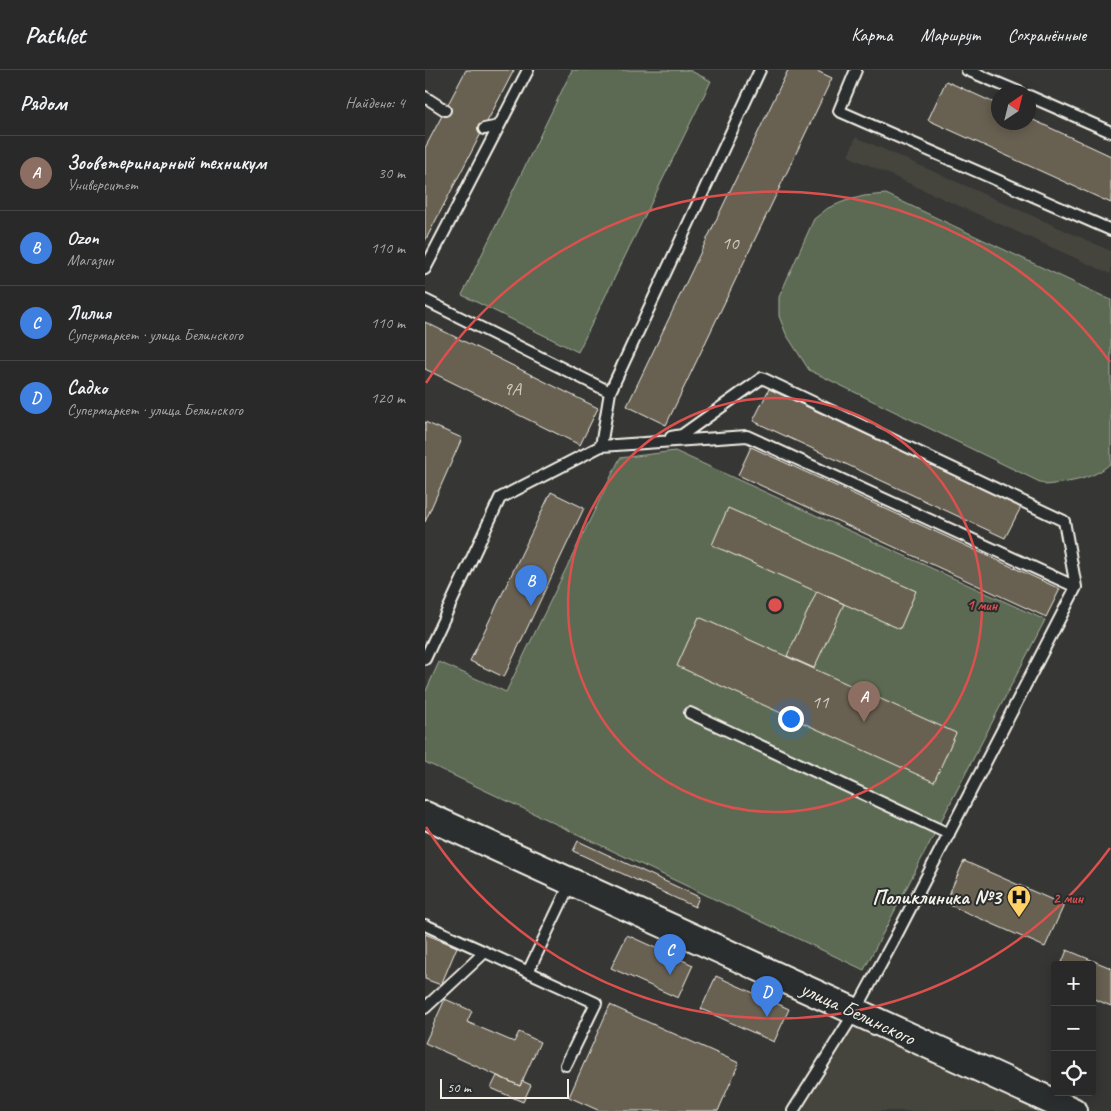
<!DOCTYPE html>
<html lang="ru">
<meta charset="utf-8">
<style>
body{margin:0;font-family:Caveat,sans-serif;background:#343534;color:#f1f3f6}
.controls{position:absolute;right:15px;bottom:15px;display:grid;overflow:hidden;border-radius:5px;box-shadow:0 2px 12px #0003}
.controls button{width:45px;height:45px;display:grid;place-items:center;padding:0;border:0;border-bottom:1px solid #444545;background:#282928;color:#f1f3f6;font:25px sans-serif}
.compass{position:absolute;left:566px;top:15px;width:45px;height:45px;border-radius:50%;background:#282928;box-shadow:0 2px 12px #0003;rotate:35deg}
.scale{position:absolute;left:15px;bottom:12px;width:129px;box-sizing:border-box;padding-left:5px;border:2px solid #f4f1e8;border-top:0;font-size:14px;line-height:18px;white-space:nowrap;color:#f4f1e8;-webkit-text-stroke:4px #2a2d2e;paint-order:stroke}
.you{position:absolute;left:365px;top:648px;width:18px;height:18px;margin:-12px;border:4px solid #fff;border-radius:50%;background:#1a73e8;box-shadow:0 0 0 8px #1a73e833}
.badge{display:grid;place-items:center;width:32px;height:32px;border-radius:50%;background:#ffd166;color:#fff;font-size:16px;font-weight:700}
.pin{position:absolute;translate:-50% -41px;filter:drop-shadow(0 1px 2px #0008)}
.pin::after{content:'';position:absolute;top:26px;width:18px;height:15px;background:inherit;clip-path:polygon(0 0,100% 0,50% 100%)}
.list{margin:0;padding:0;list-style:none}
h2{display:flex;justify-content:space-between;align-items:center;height:65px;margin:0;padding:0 20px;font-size:21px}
h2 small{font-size:16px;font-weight:400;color:#a5a6a8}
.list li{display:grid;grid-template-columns:32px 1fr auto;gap:15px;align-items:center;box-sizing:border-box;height:75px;padding:0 20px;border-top:1px solid #444545}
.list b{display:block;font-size:19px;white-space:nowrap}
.list p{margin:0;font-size:16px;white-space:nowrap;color:#a5a6a8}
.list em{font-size:16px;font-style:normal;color:#a5a6a8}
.icon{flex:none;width:28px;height:28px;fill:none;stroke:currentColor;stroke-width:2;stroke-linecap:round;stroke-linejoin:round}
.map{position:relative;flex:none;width:686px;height:1041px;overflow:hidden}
header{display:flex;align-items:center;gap:30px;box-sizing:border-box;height:70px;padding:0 25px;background:#282928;border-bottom:1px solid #444545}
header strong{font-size:24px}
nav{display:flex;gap:28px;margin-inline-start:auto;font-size:18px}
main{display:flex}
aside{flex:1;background:#282928}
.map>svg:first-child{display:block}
.built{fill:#45443d}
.green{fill:#5b6b53;stroke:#a8ae9e}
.building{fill:#686151;stroke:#f4f1e8}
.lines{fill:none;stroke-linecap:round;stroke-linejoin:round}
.service-casing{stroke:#f4f1e8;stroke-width:14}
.tertiary-casing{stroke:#f4f1e8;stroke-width:30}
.service{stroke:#2a2d2e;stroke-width:10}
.tertiary{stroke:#2a2d2e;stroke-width:26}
.ring{fill:none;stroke:#dc504e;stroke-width:2.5}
.labels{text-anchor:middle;stroke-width:4;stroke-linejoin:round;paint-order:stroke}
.number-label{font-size:19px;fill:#d1cdc2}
.poi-label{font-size:21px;font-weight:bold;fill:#f4f1e8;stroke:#2a2d2e;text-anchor:end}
.street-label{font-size:21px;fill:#f4f1e8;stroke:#2a2d2e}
.centre{fill:#dc504e;stroke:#2a2d2e;stroke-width:2.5}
.ring-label{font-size:15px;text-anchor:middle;font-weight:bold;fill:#dc504e;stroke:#2a2d2e;stroke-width:4;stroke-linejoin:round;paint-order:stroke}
</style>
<header>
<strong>Pathlet</strong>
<nav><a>Карта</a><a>Маршрут</a><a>Сохранённые</a></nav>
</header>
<main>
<aside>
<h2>Рядом<small>Найдено: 4</small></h2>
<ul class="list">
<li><span class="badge" style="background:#8d6e63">A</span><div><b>Зооветеринарный техникум</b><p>Университет</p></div><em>30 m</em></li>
<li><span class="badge" style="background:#3f7fe0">B</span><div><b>Ozon</b><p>Магазин</p></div><em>110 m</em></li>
<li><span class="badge" style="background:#3f7fe0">C</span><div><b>Лилия</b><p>Супермаркет · улица Белинского</p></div><em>110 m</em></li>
<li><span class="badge" style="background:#3f7fe0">D</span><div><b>Садко</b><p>Супермаркет · улица Белинского</p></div><em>120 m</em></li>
</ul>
</aside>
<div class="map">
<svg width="686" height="1041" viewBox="0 0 686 1041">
<rect width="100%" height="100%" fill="#363735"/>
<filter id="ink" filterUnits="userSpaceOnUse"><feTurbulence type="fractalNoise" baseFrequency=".02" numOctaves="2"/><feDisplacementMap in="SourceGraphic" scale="10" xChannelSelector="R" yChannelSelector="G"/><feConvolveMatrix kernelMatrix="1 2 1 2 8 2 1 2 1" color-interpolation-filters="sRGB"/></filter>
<g filter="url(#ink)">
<!-- built -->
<path class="built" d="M431 67 686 181V204L423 86Z
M425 954 614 1041H371Z"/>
<!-- green -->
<path class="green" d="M147 0H264L286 11 153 282 37 225Z
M461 124 686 230V393C668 410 644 412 621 415L384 300 361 264 354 246V227L389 149 403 138 420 131 439 126Z
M250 381 620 550 439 900 0 692V623L14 592 81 622 195 388Z"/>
<!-- building -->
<path class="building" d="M41 0H89L0 171V78Z
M363 0H390L407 8 241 355 202 336Z
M521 11 574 35V52H604V48L686 86V133L503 50Z
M0 252 173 338 155 375 0 299Z
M344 319 596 437 580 468 328 351Z
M0 352 37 368 0 452Z
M326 377 635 519 621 547 313 405Z
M126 422 159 438 79 607 45 591Z
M303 438 491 521 475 559 287 475Z
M392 521 419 534 389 598 362 586Z
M274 547 531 663 509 712 252 596Z
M153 771 274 827 270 837 148 781Z
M539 791 639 835 620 877 520 833Z
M0 864 32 877 16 915 0 909Z
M202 865 268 895 253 928 186 898Z
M642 880 686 898V936L667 928V895H636Z
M291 906 364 939 349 972 276 939Z
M20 929 47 941 42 952 89 972 94 962 115 972 95 1016 0 973Z
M185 935 314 993 293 1041H175L144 1027Z
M72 1006 95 1016 97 1011 106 1015 98 1032 66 1018Z"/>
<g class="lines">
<!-- service casing -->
<g class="service-casing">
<path id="service" d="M431 0 414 41 686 160
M542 0 594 22
M604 26 686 62
M0 27 20 40
M59 59 74 56
M0 199 103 0
M0 230 185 322
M246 367 257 365 337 308 639 451 651 517
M176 376 322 366 651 517 470 868 430 942 368 1041
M0 589 75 428 176 376 185 322 335 0
M265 643 524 764
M0 855 60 882
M103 902 146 812
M0 938 60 882 171 933 141 995"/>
</g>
<!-- tertiary casing -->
<g class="tertiary-casing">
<path id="tertiary" d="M0 745 648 1041"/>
</g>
<!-- service -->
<use href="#service" class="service"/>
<!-- tertiary -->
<use href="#tertiary" class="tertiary"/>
</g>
</g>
<!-- distance rings -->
<g class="ring">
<circle cx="350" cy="535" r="207"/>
<path d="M685 778A414 414 0 0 1 1 757M1 313A414 414 0 0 1 685 292"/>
</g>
<!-- icons -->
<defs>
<g id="hospital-pin" transform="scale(1.25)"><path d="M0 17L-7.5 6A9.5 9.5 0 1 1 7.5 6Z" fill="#ffd166" stroke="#2a2d2e"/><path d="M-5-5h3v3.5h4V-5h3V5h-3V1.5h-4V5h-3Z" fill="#111"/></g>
</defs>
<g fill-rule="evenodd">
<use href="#hospital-pin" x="594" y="827"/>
</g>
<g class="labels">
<!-- number labels -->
<g class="number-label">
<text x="305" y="179">10</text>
<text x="87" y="325">9А</text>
<text x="395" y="638">11</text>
</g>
<!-- poi labels -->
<g class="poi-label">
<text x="576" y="834">Поликлиника №3</text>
</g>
<!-- street labels -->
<g class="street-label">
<text transform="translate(433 943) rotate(25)" y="7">улица Белинского</text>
</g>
</g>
<circle cx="350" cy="535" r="8" class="centre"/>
<g class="ring-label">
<text x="557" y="540">1 мин</text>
<text x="643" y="833">2 мин</text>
</g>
</svg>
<div class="controls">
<button>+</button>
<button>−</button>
<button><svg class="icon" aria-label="locate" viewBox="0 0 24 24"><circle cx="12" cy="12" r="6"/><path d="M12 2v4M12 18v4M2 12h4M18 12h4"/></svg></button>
</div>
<svg class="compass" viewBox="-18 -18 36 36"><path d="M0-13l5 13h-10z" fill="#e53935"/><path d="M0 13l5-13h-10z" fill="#a5a6a8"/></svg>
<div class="scale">50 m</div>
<div class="you"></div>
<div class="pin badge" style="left:439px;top:652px;background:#8d6e63">A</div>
<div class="pin badge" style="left:106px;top:536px;background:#3f7fe0">B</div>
<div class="pin badge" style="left:245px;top:905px;background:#3f7fe0">C</div>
<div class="pin badge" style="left:342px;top:947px;background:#3f7fe0">D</div>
</div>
</main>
